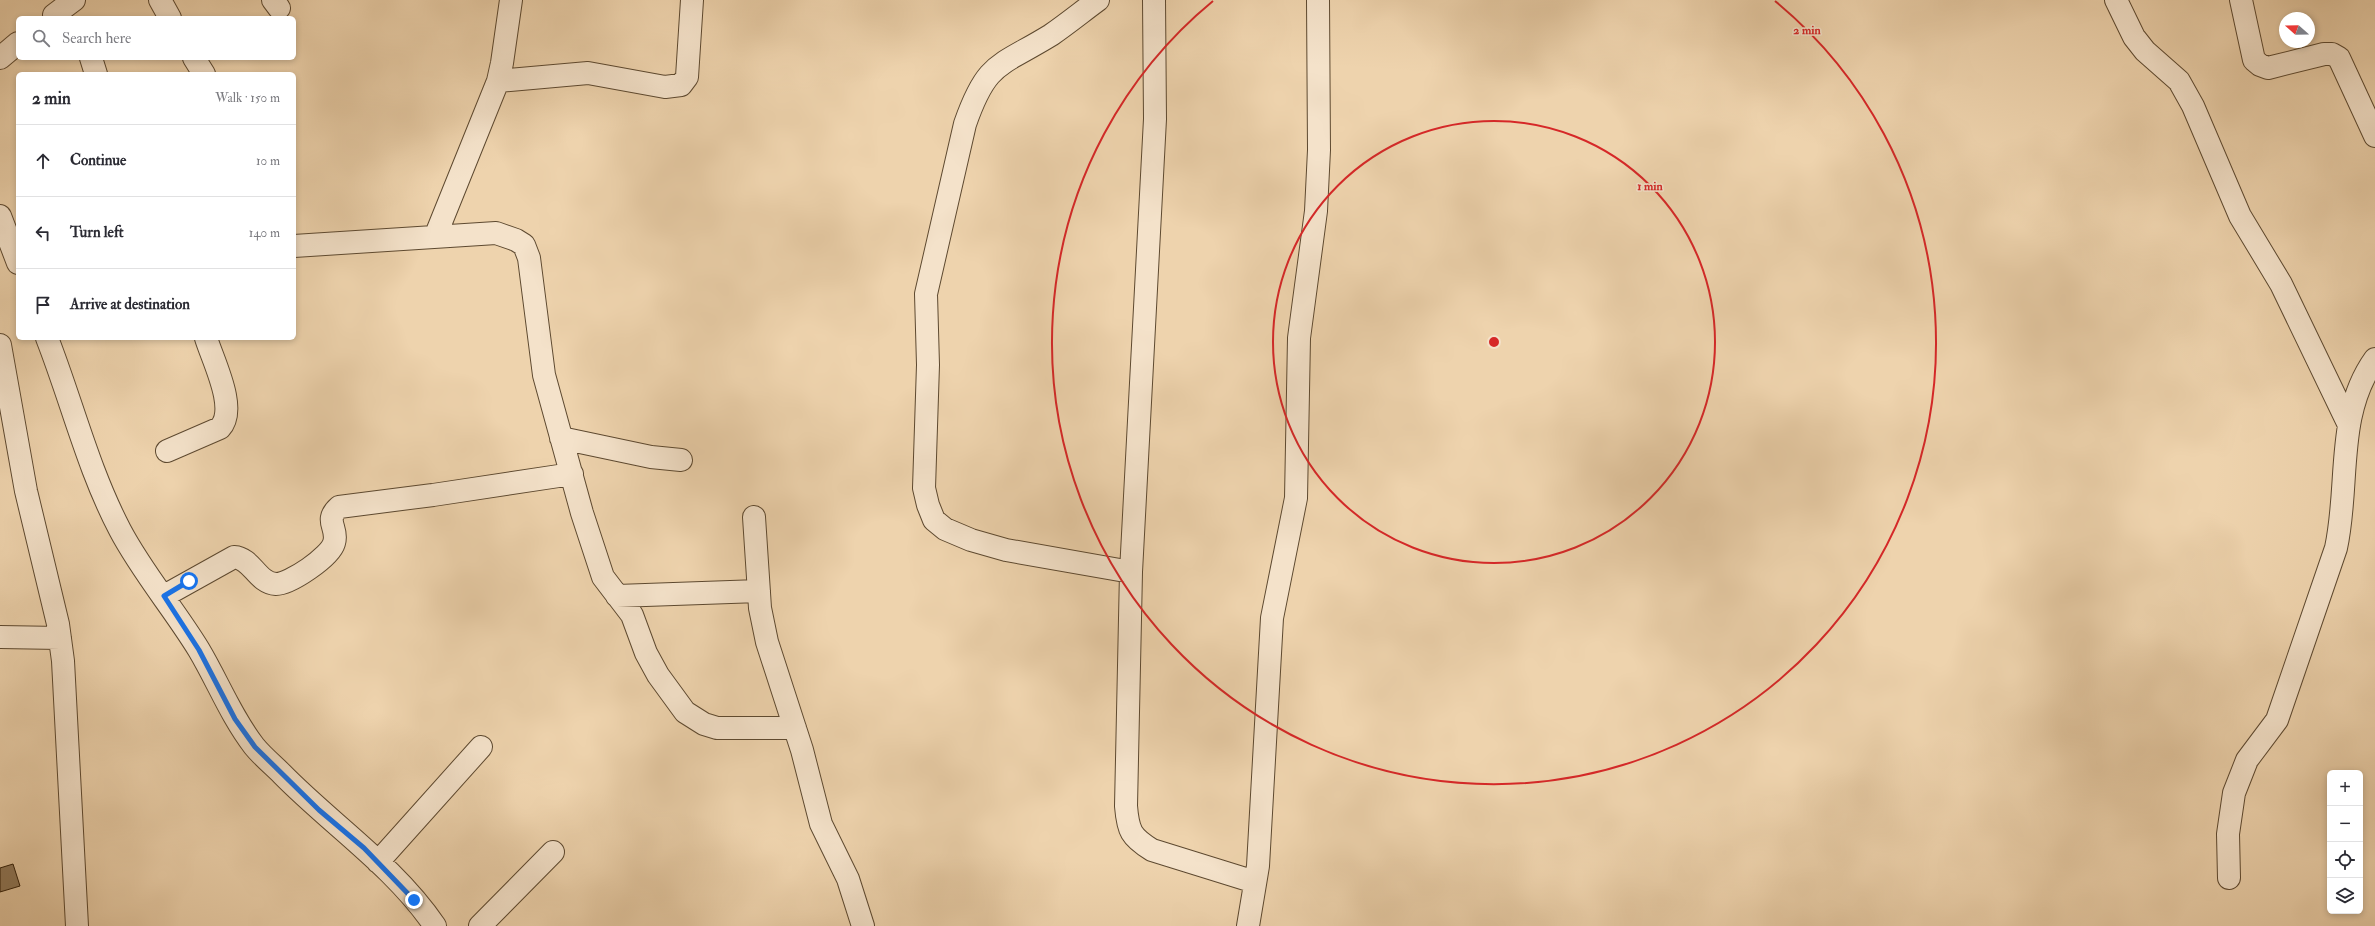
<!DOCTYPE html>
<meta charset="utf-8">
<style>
body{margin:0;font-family:"IM FELL Double Pica",serif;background:#f2f2f3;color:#2b2b33}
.controls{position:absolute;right:12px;bottom:12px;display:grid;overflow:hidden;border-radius:6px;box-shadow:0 2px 6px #0003}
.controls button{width:36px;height:36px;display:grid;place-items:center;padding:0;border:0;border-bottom:1px solid #e1e1e2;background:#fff;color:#2b2b33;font:20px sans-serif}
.compass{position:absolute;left:2279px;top:12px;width:36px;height:36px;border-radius:50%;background:#fff;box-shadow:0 2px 6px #0003;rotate:290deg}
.stop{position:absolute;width:12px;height:12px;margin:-9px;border:3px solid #1a73e8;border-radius:50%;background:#fff}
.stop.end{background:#1a73e8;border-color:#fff;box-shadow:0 1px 4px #0008}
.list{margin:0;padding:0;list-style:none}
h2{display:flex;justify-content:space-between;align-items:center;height:52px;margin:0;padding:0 16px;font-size:17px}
h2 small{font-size:13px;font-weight:400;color:#7c7c81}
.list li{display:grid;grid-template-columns:26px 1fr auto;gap:12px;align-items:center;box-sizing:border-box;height:72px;padding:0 16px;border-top:1px solid #e1e1e2}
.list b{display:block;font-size:15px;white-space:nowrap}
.list em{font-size:13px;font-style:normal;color:#7c7c81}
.icon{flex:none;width:22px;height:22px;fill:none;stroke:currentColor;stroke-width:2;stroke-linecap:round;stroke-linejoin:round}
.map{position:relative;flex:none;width:2375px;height:926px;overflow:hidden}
.search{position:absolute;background:#fff;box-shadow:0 2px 6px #0003;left:16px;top:16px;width:280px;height:44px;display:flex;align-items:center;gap:10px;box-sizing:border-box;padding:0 14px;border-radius:6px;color:#7c7c81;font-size:15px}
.panel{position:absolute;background:#fff;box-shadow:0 2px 6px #0003;left:16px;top:72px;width:280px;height:268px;border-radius:6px}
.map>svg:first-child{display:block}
.building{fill:#917b5d;stroke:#2d1b06}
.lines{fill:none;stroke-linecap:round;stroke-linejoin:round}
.minor-casing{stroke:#5d4930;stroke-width:24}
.minor{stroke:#f4e2ca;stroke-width:22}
.route{stroke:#1a73e8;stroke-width:5}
.ring{fill:none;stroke:#d62828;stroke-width:2}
.centre{fill:#d62828;stroke:#f4e2ca;stroke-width:2}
.ring-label{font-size:12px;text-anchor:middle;font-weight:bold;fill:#d62828;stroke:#f4e2ca;stroke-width:3;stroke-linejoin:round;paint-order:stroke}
</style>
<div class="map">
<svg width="2375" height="926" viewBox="0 0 2375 926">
<rect width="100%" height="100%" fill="#eed3ad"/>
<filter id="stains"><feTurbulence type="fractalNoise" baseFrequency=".005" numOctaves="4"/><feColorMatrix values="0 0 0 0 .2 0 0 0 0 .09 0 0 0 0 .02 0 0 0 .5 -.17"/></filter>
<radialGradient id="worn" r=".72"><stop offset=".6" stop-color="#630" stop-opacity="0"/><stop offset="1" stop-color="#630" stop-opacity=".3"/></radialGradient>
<!-- building -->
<path class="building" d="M13 864 20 886 0 892V868Z"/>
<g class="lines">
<!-- minor casing -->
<g class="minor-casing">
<path id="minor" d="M160 0 170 18
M273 0 279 8
M1098 0C1083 11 1067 24 1051 35 999 67 987 61 965 124L926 294 928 365 924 488 928 505 934 520 945 529 971 540 1006 550 1131 572
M1154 0 1155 119 1131 572 1126 806C1128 831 1131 837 1152 850L1255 882
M2116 0 2134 37 2145 51 2179 81 2193 106 2240 216 2281 284 2348 423
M2241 0 2254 60 2260 65 2268 68 2324 54H2332L2339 58 2375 136
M54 15 74 0
M0 58 18 43
M91 58 96 74
M194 58 204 74
M498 81 588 73 665 87 681 85 687 77 692 0
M0 216 18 263
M435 237 498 81 502 63 511 0
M294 246 496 233 516 240 524 245 529 258 544 375 582 513 603 577 632 615 646 653 658 675 685 712 704 724 717 728H795
M47 338C72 402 88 469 120 530 142 572 174 609 199 650 218 682 231 716 254 746 262 756 273 765 282 774 332 825 394 866 435 926
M0 345 26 491 58 624 63 661 77 926
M561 438 651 457 681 460
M167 451 220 428C238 409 213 361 206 338
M754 517 760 608 767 642 802 750 821 824 848 879 863 926
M164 596 234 557C252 558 257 583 276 584 290 584 330 557 334 543 339 528 323 521 339 507L433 495 572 474
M617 596 759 591
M0 637 60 638
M378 862 481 747
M2229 878 2228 834 2234 793 2247 760 2277 720 2336 548C2350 484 2335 415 2375 359
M480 926 553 852
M1248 926 1258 866 1272 618 1296 498 1299 338 1316 211 1319 150 1318 0"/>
</g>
<!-- minor -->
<use href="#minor" class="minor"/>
</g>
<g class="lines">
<!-- route -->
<path class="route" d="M189 581 164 596 199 650 235 719 255 747 319 810 364 848 414 900"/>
</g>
<!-- distance rings -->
<g class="ring">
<circle cx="1494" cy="342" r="221"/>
<path d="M1775 1A442 442 0 1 1 1213 1"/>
</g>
<circle cx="1494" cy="342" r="6" class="centre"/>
<g class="ring-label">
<text x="1807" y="34">2 min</text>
<text x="1650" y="190">1 min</text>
</g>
<rect width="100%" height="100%" filter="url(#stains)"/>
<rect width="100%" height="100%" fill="url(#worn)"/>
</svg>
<div class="controls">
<button>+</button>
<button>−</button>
<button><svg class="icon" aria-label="locate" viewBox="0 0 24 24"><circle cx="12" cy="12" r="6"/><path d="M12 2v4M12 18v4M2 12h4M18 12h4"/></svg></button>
<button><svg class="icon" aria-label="layers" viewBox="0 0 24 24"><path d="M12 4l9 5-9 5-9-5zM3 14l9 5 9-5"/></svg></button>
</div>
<svg class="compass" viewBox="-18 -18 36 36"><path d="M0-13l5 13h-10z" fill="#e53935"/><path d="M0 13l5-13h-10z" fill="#7c7c81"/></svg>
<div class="stop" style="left:189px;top:581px"></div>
<div class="stop end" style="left:414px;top:900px"></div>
<div class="search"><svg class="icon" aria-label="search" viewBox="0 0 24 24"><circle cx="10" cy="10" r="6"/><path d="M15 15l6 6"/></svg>Search here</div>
<section class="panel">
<h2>2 min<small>Walk · 150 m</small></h2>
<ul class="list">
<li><svg class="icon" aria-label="ahead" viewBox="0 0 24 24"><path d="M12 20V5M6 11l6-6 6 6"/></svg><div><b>Continue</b></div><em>10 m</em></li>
<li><svg class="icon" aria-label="left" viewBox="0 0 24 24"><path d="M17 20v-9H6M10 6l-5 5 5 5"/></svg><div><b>Turn left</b></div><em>140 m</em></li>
<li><svg class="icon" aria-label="arrive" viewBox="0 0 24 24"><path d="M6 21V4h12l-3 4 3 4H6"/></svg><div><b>Arrive at destination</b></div></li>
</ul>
</section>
</div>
